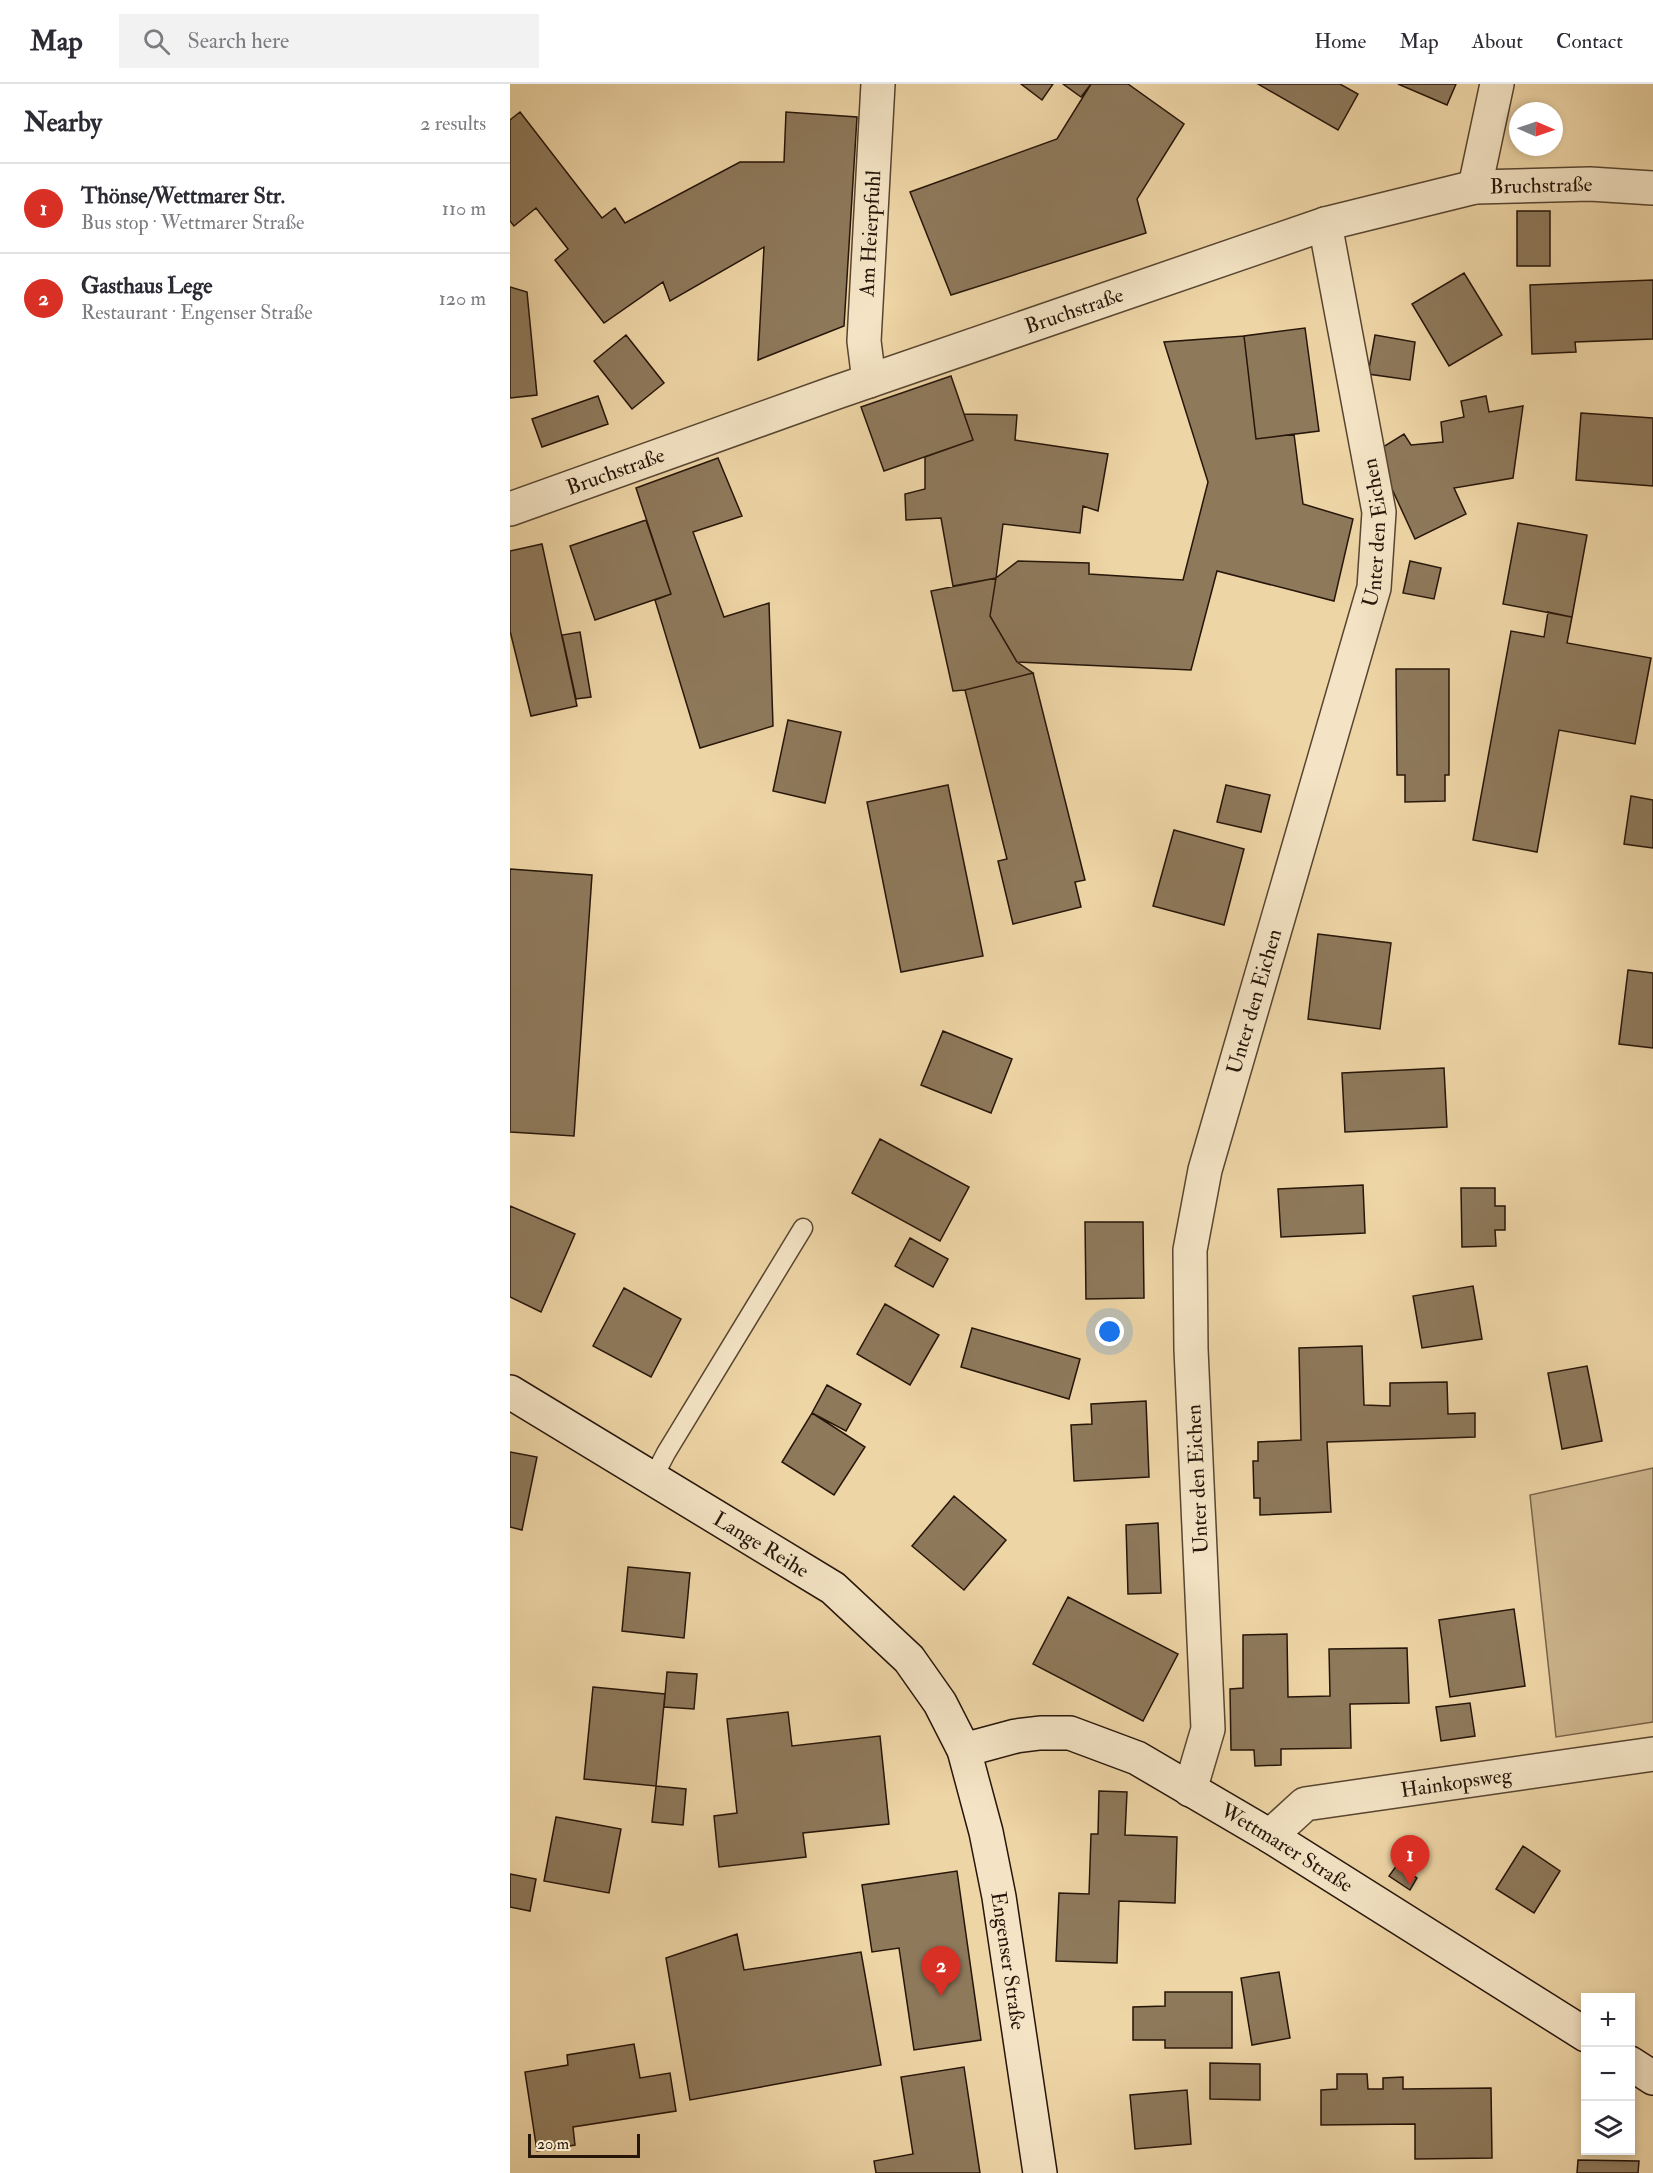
<!DOCTYPE html>
<meta charset="utf-8">
<style>
body{margin:0;font-family:"IM FELL Double Pica",serif;background:#f2f2f3;color:#2b2b33}
.controls{position:absolute;right:18px;bottom:18px;display:grid;overflow:hidden;border-radius:0px;box-shadow:0 3px 9px #0003}
.controls button{width:54px;height:54px;display:grid;place-items:center;padding:0;border:0;border-bottom:2px solid #e1e1e2;background:#fff;color:#2b2b33;font:30px sans-serif}
.compass{position:absolute;left:999px;top:18px;width:54px;height:54px;border-radius:50%;background:#fff;box-shadow:0 3px 9px #0003;rotate:92deg}
.scale{position:absolute;left:18px;bottom:15px;width:112px;box-sizing:border-box;padding-left:6px;border:3px solid #261509;border-top:0;font-size:16px;line-height:21px;white-space:nowrap;color:#261509;-webkit-text-stroke:4px #f4e4c5;paint-order:stroke}
.you{position:absolute;left:600px;top:1248px;width:21px;height:21px;margin:-15px;border:4px solid #fff;border-radius:50%;background:#1a73e8;box-shadow:0 0 0 9px #1a73e833}
.badge{display:grid;place-items:center;width:39px;height:39px;border-radius:50%;background:#d93025;color:#fff;font-size:20px;font-weight:700}
.pin{position:absolute;translate:-50% -50px;filter:drop-shadow(0 2px 3px #0008)}
.pin::after{content:'';position:absolute;top:32px;width:21px;height:18px;background:inherit;clip-path:polygon(0 0,100% 0,50% 100%)}
.list{margin:0;padding:0;list-style:none}
h2{display:flex;justify-content:space-between;align-items:center;height:78px;margin:0;padding:0 24px;font-size:26px}
h2 small{font-size:20px;font-weight:400;color:#7c7c81}
.list li{display:grid;grid-template-columns:39px 1fr auto;gap:18px;align-items:center;box-sizing:border-box;height:90px;padding:0 24px;border-top:2px solid #e1e1e2}
.list b{display:block;font-size:22px;white-space:nowrap}
.list p{margin:0;font-size:20px;white-space:nowrap;color:#7c7c81}
.list em{font-size:20px;font-style:normal;color:#7c7c81}
.icon{flex:none;width:33px;height:33px;fill:none;stroke:currentColor;stroke-width:2;stroke-linecap:round;stroke-linejoin:round}
.map{position:relative;flex:none;width:1143px;height:2089px;overflow:hidden}
header{display:flex;align-items:center;gap:36px;box-sizing:border-box;height:84px;padding:0 30px;background:#fff;border-bottom:2px solid #e1e1e2}
header strong{font-size:28px}
nav{display:flex;gap:33px;margin-inline-start:auto;font-size:21px}
.search{width:420px;height:54px;background:#f2f2f3;display:flex;align-items:center;gap:15px;box-sizing:border-box;padding:0 21px;border-radius:0px;color:#7c7c81;font-size:22px}
main{display:flex}
aside{flex:1;background:#fff}
.map>svg:first-child{display:block}
.green{fill:#ccb48b;stroke:#79644a;stroke-width:1.5}
.building{fill:#8e795b;stroke:#261509;stroke-width:1.5}
.lines{fill:none;stroke-linecap:round;stroke-linejoin:round}
.lane-casing{stroke:#584530;stroke-width:21}
.street-casing{stroke:#584530;stroke-width:36}
.secondary-casing{stroke:#261509;stroke-width:36}
.lane{stroke:#f4e4c5;stroke-width:18}
.street{stroke:#f4e4c5;stroke-width:33}
.secondary{stroke:#f4e4c5;stroke-width:33}
.labels{text-anchor:middle;stroke-width:5;stroke-linejoin:round;paint-order:stroke}
.street-label{font-size:21px;fill:#261509;stroke:#f4e4c5}
</style>
<header>
<strong>Map</strong>
<div class="search"><svg class="icon" aria-label="search" viewBox="0 0 24 24"><circle cx="10" cy="10" r="6"/><path d="M15 15l6 6"/></svg>Search here</div>
<nav><a>Home</a><a>Map</a><a>About</a><a>Contact</a></nav>
</header>
<main>
<aside>
<h2>Nearby<small>2 results</small></h2>
<ul class="list">
<li><span class="badge">1</span><div><b>Thönse/Wettmarer Str.</b><p>Bus stop · Wettmarer Straße</p></div><em>110 m</em></li>
<li><span class="badge">2</span><div><b>Gasthaus Lege</b><p>Restaurant · Engenser Straße</p></div><em>120 m</em></li>
</ul>
</aside>
<div class="map">
<svg width="1143" height="2089" viewBox="0 0 1143 2089">
<rect width="100%" height="100%" fill="#eed5a6"/>
<filter id="stains"><feTurbulence type="fractalNoise" baseFrequency=".00333" numOctaves="4"/><feColorMatrix values="0 0 0 0 .2 0 0 0 0 .09 0 0 0 0 .02 0 0 0 .5 -.17"/></filter>
<radialGradient id="worn" r=".72"><stop offset=".6" stop-color="#630" stop-opacity="0"/><stop offset="1" stop-color="#630" stop-opacity=".3"/></radialGradient>
<!-- green -->
<path class="green" d="M1143 1384V1638L1046 1653 1020 1411Z"/>
<!-- building -->
<path class="building" d="M511 0H543L532 16Z
M553 0H581L571 13Z
M581 0H618L674 40 627 115 636 149 441 211 400 108 547 55Z
M748 0H830L848 10 828 46Z
M888 0H946L937 21Z
M10 28 92 134 105 124 115 139 230 78H274L276 28 347 33 334 242 248 276 254 163 160 217 153 198 94 239 45 176 58 165 26 124 4 142 0 137V36Z
M1007 127H1040V182H1007Z
M954 189 992 251 939 282 902 220Z
M1143 196V255L1065 258 1066 268 1022 270 1020 201Z
M0 203 17 208 27 311 0 314Z
M795 244 809 347 746 355 734 252Z
M116 251 154 299 122 325 84 277Z
M865 251 905 258 900 296 858 290Z
M734 252 746 355 784 350 793 420 843 435 824 517 707 487 681 586 507 578 480 532 486 494 508 477 579 479V490L673 496 698 398 654 258Z
M441 292 463 356 374 387 351 323Z
M88 312 98 340 32 363 22 335Z
M976 312 979 328 1013 322 1003 394 944 404 956 430 905 455 865 368 894 350 901 361 933 358 931 338 954 333 951 317Z
M1071 329 1143 334V402L1066 396Z
M454 330 507 331 505 356 598 370 588 427 573 422 570 449 493 440 486 494 443 502 431 434 396 436 395 410 415 405V373L463 356Z
M208 374 232 432 183 448 214 533 259 519 263 642 190 664 145 516 161 510 126 404Z
M136 436 161 510 85 536 60 462Z
M1008 439 1077 451 1062 533 993 520Z
M32 460 67 622 21 632 0 547V467Z
M900 477 931 484 924 515 893 509Z
M486 494 480 532 507 578 523 589 455 606 443 607 421 507Z
M1038 528 1062 533 1057 559 1141 574 1125 660 1049 646 1027 768 963 756 1001 547 1034 553Z
M70 548 81 613 66 615 52 551Z
M886 585H939V691H935V717L895 718V691H887Z
M523 589 575 796 565 798 571 823 503 840 488 777 497 775 455 606Z
M278 636 331 648 315 719 263 707Z
M438 701 473 872 391 888 357 718Z
M716 701 760 711 751 748 707 738Z
M1121 712 1143 716V764L1114 760Z
M664 746 734 765 714 841 643 822Z
M0 785 82 791 64 1052 0 1048Z
M808 850 881 859 870 945 798 935Z
M1118 886 1143 889V964L1109 960Z
M433 947 502 975 481 1029 411 1001Z
M934 984 937 1043 835 1048 832 989Z
M370 1055 459 1103 430 1157 342 1109Z
M853 1101 855 1149 771 1153 768 1105Z
M951 1104H985V1122H995V1146H985L986 1162 952 1163Z
M0 1122 65 1150 31 1228 0 1213Z
M575 1138H633L634 1214 576 1215Z
M400 1154 438 1175 423 1203 385 1182Z
M963 1202 972 1255 912 1264 903 1212Z
M114 1204 171 1235 141 1293 83 1262Z
M375 1220 429 1251 400 1301 347 1270Z
M462 1244 570 1275 559 1315 451 1283Z
M852 1262 854 1321 880 1322V1299L937 1298 938 1330 965 1329V1353L817 1358 821 1428 750 1431V1414H744L743 1377H748V1358L791 1356 789 1264Z
M1077 1282 1092 1357 1052 1365 1038 1289Z
M317 1301 351 1320 336 1347 302 1329Z
M636 1317 639 1393 564 1397 561 1341 582 1340 581 1320Z
M302 1329 355 1363 324 1411 272 1378Z
M0 1368 27 1373 12 1446 0 1443Z
M444 1412 496 1456 454 1506 402 1462Z
M648 1439 651 1509 618 1510 616 1441Z
M118 1483 180 1489 174 1554 112 1547Z
M558 1513 668 1570 633 1637 523 1580Z
M1004 1525 1015 1602 940 1613 929 1536Z
M777 1550 778 1613 820 1612 819 1565 897 1564 899 1619 840 1620 841 1664 771 1665V1681L745 1682 744 1666H721L720 1605 733 1604V1551Z
M157 1588 187 1590 184 1625 154 1623Z
M83 1603 155 1610 146 1702 74 1695Z
M960 1619 965 1652 931 1657 926 1623Z
M278 1628 282 1662 370 1652 379 1740 293 1749 296 1773 209 1783 204 1732 227 1729 217 1635Z
M146 1702 176 1705 173 1741 142 1738Z
M589 1707 617 1708 615 1751 667 1753 665 1819 609 1817 607 1879 546 1877 549 1809 579 1810 581 1750H588Z
M46 1733 111 1745 99 1809 34 1797Z
M1013 1762 1050 1787 1024 1829 986 1805Z
M887 1781 907 1794 900 1806 879 1792Z
M447 1787 471 1956 404 1966 389 1864 362 1868 352 1801Z
M0 1790 26 1795 20 1827 0 1823Z
M227 1850 234 1886 351 1868 371 1981 180 2016 156 1874Z
M769 1888 780 1954 742 1961 731 1894Z
M655 1908H722V1964H655V1956H623V1923L655 1922Z
M124 1960 130 1994 160 1989 166 2027 63 2043 65 2061 27 2067 15 1988 58 1981 57 1971Z
M700 1979 750 1980V2016L700 2015Z
M454 1983 470 2089H366L364 2077 403 2070 391 1993Z
M827 1990H857L858 2005H873V1994L893 1993V2005L981 2004 982 2074 905 2075V2040L811 2041V2006L827 2005Z
M677 2006 681 2060 625 2065 620 2011Z
M1068 2076 1129 2077 1128 2089H1067Z"/>
<g class="lines">
<!-- lane casing -->
<g class="lane-casing">
<path id="lane" d="M143 1394 156 1369 293 1144"/>
</g>
<!-- street casing -->
<g class="street-casing">
<g id="street">
<path d="M965 103 987 0"/>
<path id="s1" d="M359 297 354 257 368 0"/>
<path id="s2" d="M0 425 324 309 815 140 965 103 1080 100 1143 104"/>
<path id="s3" d="M680 1706 698 1645 681 1265 680 1166 695 1086 864 504 869 428 815 140"/>
<path id="s4" d="M760 1752 795 1720 1143 1670"/>
</g>
</g>
<!-- secondary casing -->
<g class="secondary-casing">
<g id="secondary">
<path id="s5" d="M0 1308 323 1504 399 1575 430 1619 454 1666 476 1748 489 1813 530 2089"/>
<path id="s6" d="M454 1666 506 1652 530 1649H560L627 1674 760 1752 1076 1951"/>
<path d="M1120 1979 1143 1994"/>
</g>
</g>
<!-- lane -->
<use href="#lane" class="lane"/>
<!-- street -->
<use href="#street" class="street"/>
<!-- secondary -->
<use href="#secondary" class="secondary"/>
</g>
<g class="labels">
<!-- street labels -->
<g class="street-label">
<text dy="7" stroke="none"><textPath href="#s2" startOffset="1084">Bruchstraße</textPath></text>
<text dy="7" stroke="none"><textPath href="#s1" startOffset="148">Am Heierpfuhl</textPath></text>
<text dy="7" stroke="none"><textPath href="#s2" startOffset="598">Bruchstraße</textPath></text>
<text dy="7" stroke="none"><textPath href="#s2" startOffset="112">Bruchstraße</textPath></text>
<text dy="7" stroke="none"><textPath href="#s3" startOffset="1286">Unter den Eichen</textPath></text>
<text dy="7" stroke="none"><textPath href="#s3" startOffset="800">Unter den Eichen</textPath></text>
<text transform="translate(687 1395) rotate(-93)" y="7">Unter den Eichen</text>
<text dy="7" stroke="none"><textPath href="#s5" startOffset="294">Lange Reihe</textPath></text>
<text dy="7" stroke="none"><textPath href="#s4" startOffset="200">Hainkopsweg</textPath></text>
<text dy="7" stroke="none"><textPath href="#s6" startOffset="354">Wettmarer Straße</textPath></text>
<text dy="7" stroke="none"><textPath href="#s5" startOffset="804">Engenser Straße</textPath></text>
</g>
</g>
<rect width="100%" height="100%" filter="url(#stains)"/>
<rect width="100%" height="100%" fill="url(#worn)"/>
</svg>
<div class="controls">
<button>+</button>
<button>−</button>
<button><svg class="icon" aria-label="layers" viewBox="0 0 24 24"><path d="M12 4l9 5-9 5-9-5zM3 14l9 5 9-5"/></svg></button>
</div>
<svg class="compass" viewBox="-18 -18 36 36"><path d="M0-13l5 13h-10z" fill="#e53935"/><path d="M0 13l5-13h-10z" fill="#7c7c81"/></svg>
<div class="scale">20 m</div>
<div class="you"></div>
<div class="pin badge" style="left:900px;top:1801px">1</div>
<div class="pin badge" style="left:431px;top:1912px">2</div>
</div>
</main>
